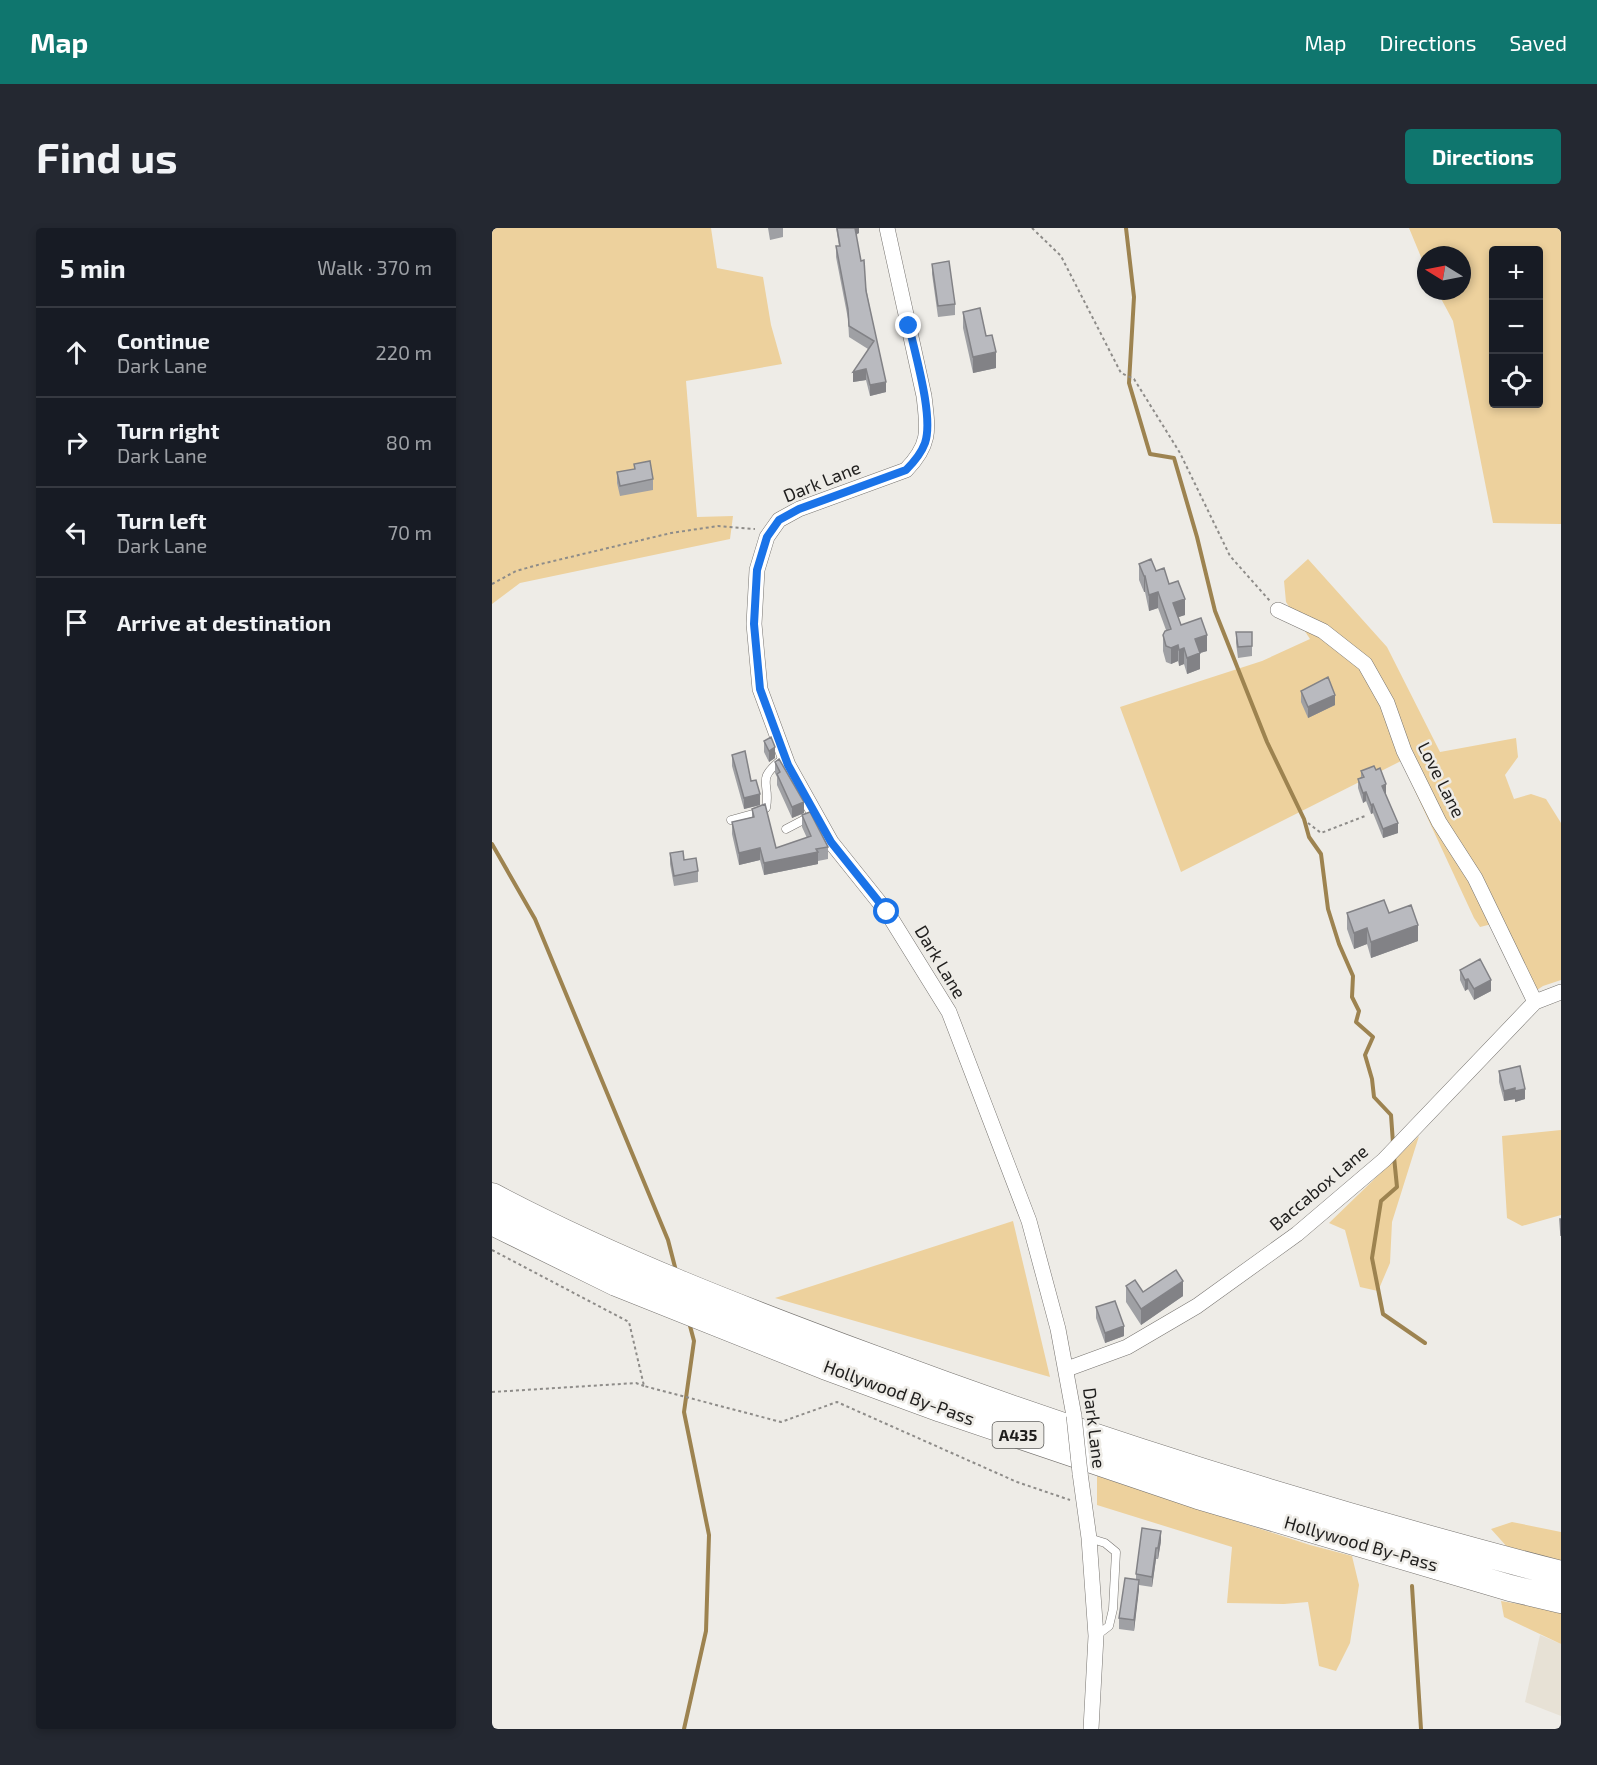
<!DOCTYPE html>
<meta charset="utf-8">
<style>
body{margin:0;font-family:"Exo 2",sans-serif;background:#242831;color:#f1f3f6}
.controls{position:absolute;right:18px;top:18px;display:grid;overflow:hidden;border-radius:6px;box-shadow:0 3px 9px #0003}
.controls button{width:54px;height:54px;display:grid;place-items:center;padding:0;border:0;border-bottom:2px solid #363941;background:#171b24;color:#f1f3f6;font:30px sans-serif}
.compass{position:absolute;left:925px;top:18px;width:54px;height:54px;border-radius:50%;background:#171b24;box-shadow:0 3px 9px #0003;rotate:280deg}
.stop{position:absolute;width:18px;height:18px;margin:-14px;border:4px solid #1a73e8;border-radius:50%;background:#fff}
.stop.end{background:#1a73e8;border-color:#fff;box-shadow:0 2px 6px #0008}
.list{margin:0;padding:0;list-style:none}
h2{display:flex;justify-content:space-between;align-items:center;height:78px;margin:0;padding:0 24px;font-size:26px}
h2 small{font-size:20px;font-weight:400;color:#9ea1a6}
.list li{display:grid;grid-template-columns:39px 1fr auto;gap:18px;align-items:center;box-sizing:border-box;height:90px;padding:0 24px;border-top:2px solid #363941}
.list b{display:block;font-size:22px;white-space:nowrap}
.list p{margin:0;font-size:20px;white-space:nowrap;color:#9ea1a6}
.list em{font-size:20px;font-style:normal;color:#9ea1a6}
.icon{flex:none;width:33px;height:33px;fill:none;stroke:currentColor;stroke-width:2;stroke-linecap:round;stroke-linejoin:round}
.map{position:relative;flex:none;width:1069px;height:1501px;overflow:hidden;border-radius:6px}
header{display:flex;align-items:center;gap:36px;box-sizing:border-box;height:84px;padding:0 30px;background:#0f766e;color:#fff}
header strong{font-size:28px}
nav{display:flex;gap:33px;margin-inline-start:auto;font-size:21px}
.intro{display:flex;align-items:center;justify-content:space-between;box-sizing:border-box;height:144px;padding:0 36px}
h1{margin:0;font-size:42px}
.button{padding:15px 27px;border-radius:6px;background:#0f766e;color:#fff;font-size:21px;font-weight:700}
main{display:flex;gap:36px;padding:0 36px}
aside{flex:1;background:#171b24;border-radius:6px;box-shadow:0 3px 9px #0003}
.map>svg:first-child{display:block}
.built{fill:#e7e1d5}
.green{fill:#edd19d;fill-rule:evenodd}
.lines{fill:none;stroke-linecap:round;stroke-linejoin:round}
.stream{stroke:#9d8350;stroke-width:4}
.service-casing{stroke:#777470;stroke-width:9}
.minor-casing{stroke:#777470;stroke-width:16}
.trunk-casing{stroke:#777470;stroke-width:27}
.path{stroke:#8e8c89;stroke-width:2;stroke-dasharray:3 3;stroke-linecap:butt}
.service{stroke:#fff;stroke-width:8}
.minor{stroke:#fff;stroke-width:15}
.trunk{stroke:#fff;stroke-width:26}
.minor-bridge-casing{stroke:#777470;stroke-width:16;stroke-linecap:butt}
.minor-bridge{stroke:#fff;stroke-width:15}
.wall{fill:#9fa0a4}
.shaded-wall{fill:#828286}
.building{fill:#b9babf;stroke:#828286;stroke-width:1.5}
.route{stroke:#1a73e8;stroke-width:8}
.labels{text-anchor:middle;stroke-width:5;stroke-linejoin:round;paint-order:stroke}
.shield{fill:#eeece7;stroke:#5d5c5a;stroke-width:1.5}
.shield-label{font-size:16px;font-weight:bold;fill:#1f1e1d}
.street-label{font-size:18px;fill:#1f1e1d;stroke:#eeece7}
</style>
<header>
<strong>Map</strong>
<nav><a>Map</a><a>Directions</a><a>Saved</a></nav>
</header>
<div class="intro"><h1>Find us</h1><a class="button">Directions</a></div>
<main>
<aside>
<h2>5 min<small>Walk · 370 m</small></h2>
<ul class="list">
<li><svg class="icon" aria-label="ahead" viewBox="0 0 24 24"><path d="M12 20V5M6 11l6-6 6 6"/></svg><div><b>Continue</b><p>Dark Lane</p></div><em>220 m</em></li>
<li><svg class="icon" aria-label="right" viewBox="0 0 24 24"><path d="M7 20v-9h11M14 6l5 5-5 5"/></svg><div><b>Turn right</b><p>Dark Lane</p></div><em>80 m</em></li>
<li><svg class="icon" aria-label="left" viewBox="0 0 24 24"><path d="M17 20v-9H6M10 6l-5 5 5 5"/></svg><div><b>Turn left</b><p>Dark Lane</p></div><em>70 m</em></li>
<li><svg class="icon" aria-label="arrive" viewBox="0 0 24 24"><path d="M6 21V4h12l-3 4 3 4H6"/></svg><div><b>Arrive at destination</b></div></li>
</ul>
</aside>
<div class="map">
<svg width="1069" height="1501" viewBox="0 0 1069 1501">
<rect width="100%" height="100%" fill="#eeece7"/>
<!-- built -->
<path class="built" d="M1048 1407 1069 1416V1488L1033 1474Z"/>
<!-- green -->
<path class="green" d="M0 0H219L225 40 271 49 279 97 290 136 194 153 205 289 241 288 238 311 28 355 0 376Z
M917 0H1069V296L1001 295 961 93 945 63H970V27H934V41ZM1002 22H1046V176H1002Z
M816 331 895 419 948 524 1024 510 1026 529 1013 547 1022 571 1039 566 1054 571 1069 595V752L1051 758 1039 766 1004 695 988 699 982 690 909 533 689 644 628 479 770 433 818 411 794 374 792 353Z
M1069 902V987L1030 998 1015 990 1010 908Z
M927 908 900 994 898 1035 886 1063 868 1059 853 1002 837 995Z
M521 993 558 1149 283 1070Z
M605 1248 818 1317 860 1328 867 1357 858 1415 844 1443 827 1438 816 1374 792 1376 735 1375 740 1319 605 1277Z
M1020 1294 1069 1304V1333L1017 1321 999 1301Z
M1009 1373 1069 1383V1416L1012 1389Z"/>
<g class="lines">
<!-- stream -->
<path class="stream" d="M634 0 642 69 637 155 658 226 682 230 705 309 723 383 775 514 812 591 817 609 829 626 836 681 847 716 861 748 860 769 867 783 864 794 881 809 873 827 880 851 882 869 899 887 901 915
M0 616 43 691 176 1012 184 1043
M902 929 905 959 889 973 880 1030 891 1086 933 1115
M920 1358 929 1501
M192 1501 214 1403 217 1307 192 1184 202 1113 197 1094"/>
<!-- service casing -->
<g class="service-casing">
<path id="service" d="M239 592 268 584 274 580C279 554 263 553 289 532
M294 601 319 588
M597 1310 613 1315 624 1324 621 1381 617 1398 604 1408"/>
</g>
<!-- minor casing -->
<g class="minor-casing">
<path id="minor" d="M395 0 432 168C436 202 439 216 414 242L307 281 287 292 275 309 265 342 262 396 268 461 296 537 339 614 395 684 457 784 537 993 566 1101 582 1188
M786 382 831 403 873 436 895 475 912 523 947 594 983 650 1043 774
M575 1141 635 1119 705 1078 805 1006 892 932 1043 774 1069 764
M588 1245 597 1310 604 1408 599 1501"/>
</g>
<!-- trunk casing -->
<g class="trunk-casing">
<path id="trunk" d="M0 968C123 1033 253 1083 383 1131 608 1215 837 1286 1069 1346
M0 994 124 1055 332 1138 449 1181 706 1268 1018 1360 1069 1372"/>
</g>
<!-- path -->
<path class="path" d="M540 0 569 28 629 145 642 151 688 225 738 328 778 373
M0 356 24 343 49 336 179 305 226 298 263 301
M816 595 829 605 873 588
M0 1022 137 1094 152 1158 289 1194 345 1174 525 1254 578 1272
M0 1164 144 1155 152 1158"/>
<!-- service -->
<use href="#service" class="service"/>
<!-- minor -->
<use href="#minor" class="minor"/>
<!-- trunk -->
<use href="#trunk" class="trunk"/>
<!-- minor-bridge casing -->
<g class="minor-bridge-casing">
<path id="minor-bridge" d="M582 1188 588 1245"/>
</g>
<!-- minor-bridge -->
<use href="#minor-bridge" class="minor-bridge"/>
</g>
<!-- wall -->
<path class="wall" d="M276 0H291V9L278 12Z
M344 0H367V5L364 7 394 164 378 168 374 152 361 154 376 121 357 109 356 91 344 29V18H347Z
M440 36 463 76V87L446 89 440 46Z
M471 84 494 108 504 140 481 145 471 100Z
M142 236 161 251V262L128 268 125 255V244L142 241Z
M647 336 664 343 677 356 693 387 686 389 689 397 715 423 708 425V441L695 446 692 436 687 438 686 433 679 436 674 434 671 423V407L674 402 666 380 657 383 653 364H652L647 352Z
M744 404H760V428L746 430 744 415Z
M809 463 843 477 816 490 809 474Z
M272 513 283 530 277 534 272 524Z
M240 527 259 553 268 577 252 581 240 538Z
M283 534 312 585 300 590 285 557V549L283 545Z
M869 543 894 565 893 566 906 605 891 610 881 585 879 586 874 573 871 575 866 560V551L869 549Z
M260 581 284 620 315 610 310 599V587L336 619V631L326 633V636L272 647 268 632 247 637 240 606V594L260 589Z
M178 625 192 632 206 643V654L182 658 178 636Z
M855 685H897L926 713 879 730 875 716 862 721 855 701Z
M968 742 999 763 982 772 976 761 973 763 968 752Z
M1007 843 1033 871 1023 874V871L1012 873 1007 854Z
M634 1058 651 1064 691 1068 649 1097 634 1074Z
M604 1079 632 1108 613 1115 604 1090Z
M669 1313 666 1331H664L660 1359 647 1357 642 1403 627 1401V1390L644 1351V1346Z"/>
<!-- shaded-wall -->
<path class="shaded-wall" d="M362 0H367V5L362 7Z
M504 124V140L481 145V129Z
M374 141V152L361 154V144Z
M394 154V164L378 168V157Z
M652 348H653V364H652Z
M666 364V380L657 383V367Z
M693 371V387L681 391V375Z
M715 407V423L708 425V441L695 446V430L703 411Z
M686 417V433L679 436V420Z
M692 420V436L687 438V422Z
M843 467V477L816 490V479Z
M283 519V530L277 534V523Z
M894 556V565L890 567V558Z
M874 564V573L871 575V565Z
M268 566V577L252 581V570Z
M312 574V585L300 590V579Z
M881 576V585L879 586V577Z
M906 595V605L891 610V601Z
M268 620V632L247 637V625Z
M326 624V636L272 647V635Z
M926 697V713L879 730V714Z
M875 700V716L862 721V705Z
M976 751V761L973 763V752Z
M999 752V763L982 772V761Z
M1023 860V871L1012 873V863Z
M1033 861V871L1023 874V863Z
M691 1053V1068L649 1097V1081Z
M632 1098V1108L613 1115V1105Z
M669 1303V1313L666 1331V1320Z
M664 1320V1331L660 1359V1349Z
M647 1352V1362L642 1403V1392Z"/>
<!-- building -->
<path class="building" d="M345 0H363L369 33 372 32 374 63 394 154 378 157 374 141 361 144 382 113 357 98 356 81 344 18H348Z
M457 33 463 76 446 78 440 36Z
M488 80 494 108 500 107 504 124 481 129 471 84Z
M158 233 161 251 128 258 125 244 143 241 142 236Z
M659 331 664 343 672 340 677 356 686 353 693 371 681 375 689 397 709 390 715 407 703 411 708 425 695 430 692 420 687 422 686 417 679 420 674 418 671 407 673 403 679 401 666 364 657 367 653 348H652L647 336Z
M744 404H760V418L746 419Z
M836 449 843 467 816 479 809 463Z
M279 509 283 519 277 523 272 513Z
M253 523 259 553 264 552 268 566 252 570 240 527Z
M287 531 312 574 300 579 285 546 288 544 283 534Z
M882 538 884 542 888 540 894 556 890 558 906 595 891 601 881 576 879 577 874 564 871 565 866 551 872 549 869 543Z
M273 576 284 620 319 608 310 587 318 584 336 619 324 621 326 624 272 635 268 620 247 625 240 594 262 589 260 581Z
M191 623 192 632 204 630 206 643 182 648 178 625Z
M892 672 897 685 919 677 926 697 879 714 875 700 862 705 855 685Z
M988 731 999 752 982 761 976 751 973 752 968 742Z
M1028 838 1033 861 1023 863V860L1012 863 1007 843Z
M1068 991H1069V1008Z
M684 1042 691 1053 649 1081 634 1058 643 1052 651 1064Z
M623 1073 632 1098 613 1105 604 1079Z
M650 1300 669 1303 666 1320H664L660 1349 644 1346Z
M633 1350 647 1352 642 1392 627 1390Z"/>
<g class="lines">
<!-- route -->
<path class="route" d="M395 684 339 614 296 537 268 461 262 396 265 342 275 309 287 292 307 281 414 242C422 234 429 226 433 215 442 189 423 126 417 98"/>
</g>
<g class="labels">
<!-- shield labels -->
<rect class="shield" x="500.5" y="1194" width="51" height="26" rx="4.5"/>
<g class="shield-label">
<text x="526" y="1213">A435</text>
</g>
<!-- street labels -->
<g class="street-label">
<text transform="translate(330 254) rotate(-22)" y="6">Dark Lane</text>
<text transform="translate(949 552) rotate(63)" y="6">Love Lane</text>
<text transform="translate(448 734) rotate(59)" y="6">Dark Lane</text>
<text transform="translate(827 960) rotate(-40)" y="6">Baccabox Lane</text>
<text transform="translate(407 1165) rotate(20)" y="6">Hollywood By-Pass</text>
<text transform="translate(602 1200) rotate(83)" y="6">Dark Lane</text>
<text transform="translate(869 1316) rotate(16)" y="6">Hollywood By-Pass</text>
</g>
</g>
</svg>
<div class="controls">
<button>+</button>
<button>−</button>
<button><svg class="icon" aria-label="locate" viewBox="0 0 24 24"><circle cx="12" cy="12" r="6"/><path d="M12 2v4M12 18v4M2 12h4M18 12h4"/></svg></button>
</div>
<svg class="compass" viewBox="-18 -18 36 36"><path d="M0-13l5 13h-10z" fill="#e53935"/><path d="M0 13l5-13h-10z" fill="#9ea1a6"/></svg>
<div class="stop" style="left:395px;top:684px"></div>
<div class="stop end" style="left:417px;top:98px"></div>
</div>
</main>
